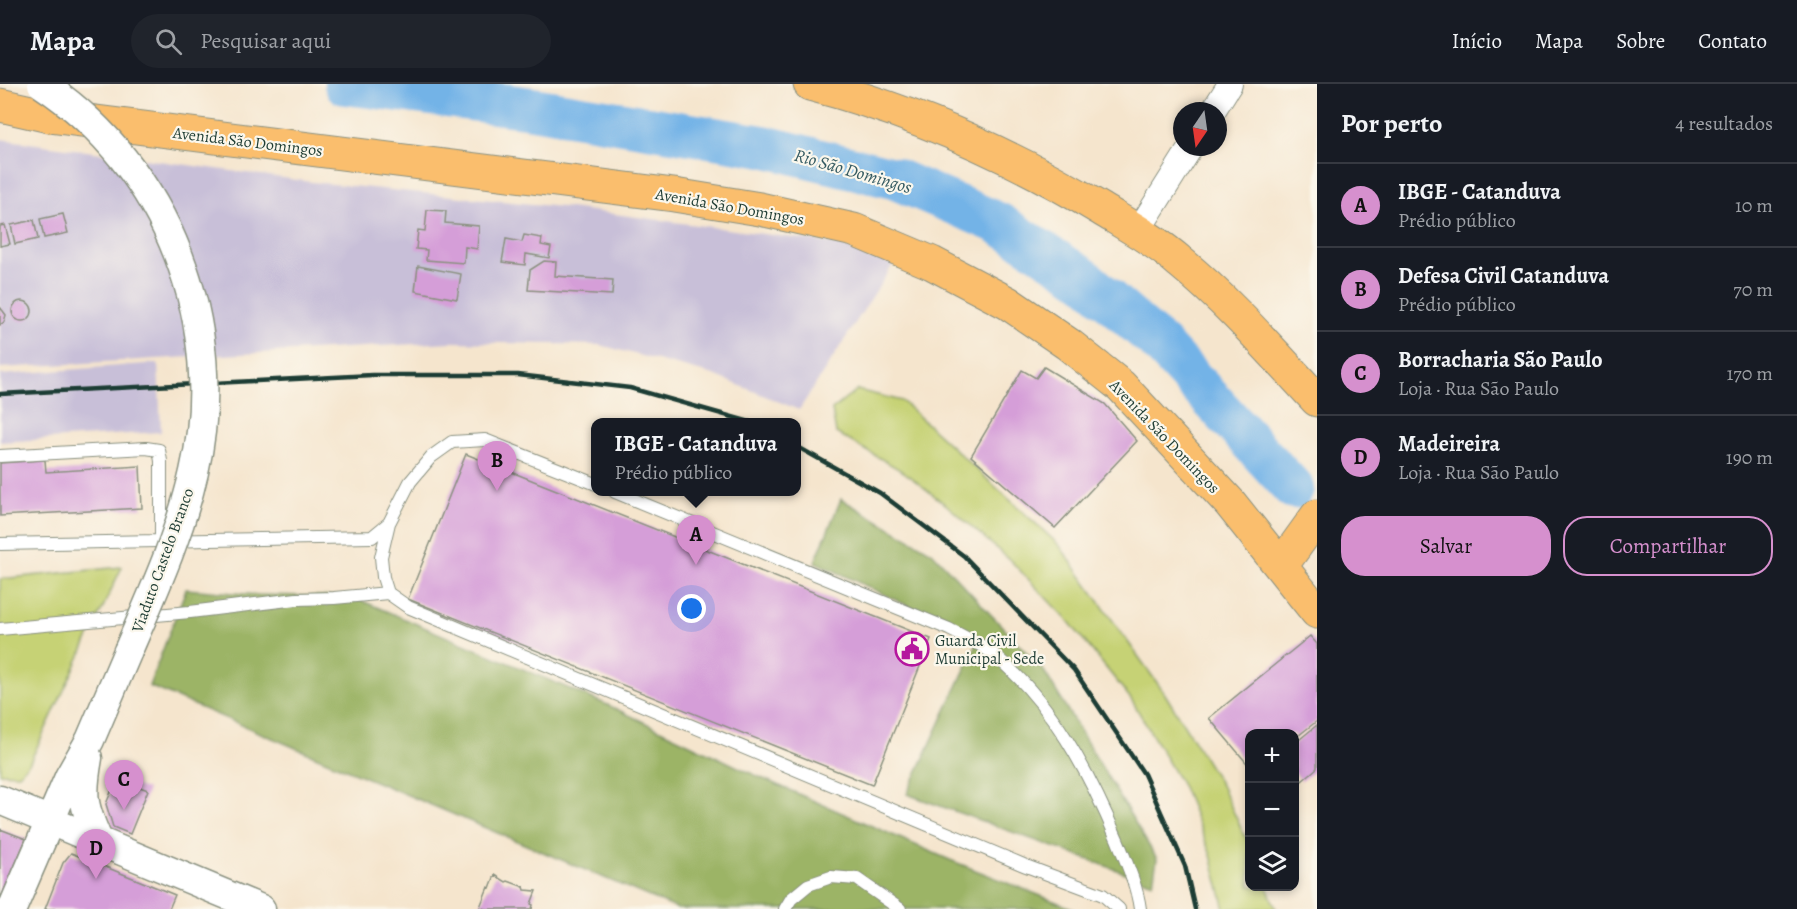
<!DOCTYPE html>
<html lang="pt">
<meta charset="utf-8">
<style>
body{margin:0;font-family:Alegreya,serif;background:#20242c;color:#f1f3f6}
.controls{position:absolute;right:18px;bottom:18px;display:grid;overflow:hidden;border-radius:12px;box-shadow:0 3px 9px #0003}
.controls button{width:54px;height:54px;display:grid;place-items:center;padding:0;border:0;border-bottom:2px solid #363941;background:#171b24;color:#f1f3f6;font:30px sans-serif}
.compass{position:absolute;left:1173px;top:18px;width:54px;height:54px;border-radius:50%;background:#171b24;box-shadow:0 3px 9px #0003;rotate:193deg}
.you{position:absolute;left:692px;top:525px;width:21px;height:21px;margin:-15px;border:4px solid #fff;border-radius:50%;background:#1a73e8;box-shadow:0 0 0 9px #1a73e833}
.badge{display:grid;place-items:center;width:39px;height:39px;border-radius:50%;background:#d690ce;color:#111;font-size:20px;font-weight:700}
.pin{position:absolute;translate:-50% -50px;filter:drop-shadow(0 2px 3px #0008)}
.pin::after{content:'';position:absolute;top:32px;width:21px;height:18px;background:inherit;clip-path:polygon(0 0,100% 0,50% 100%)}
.popup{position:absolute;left:591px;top:334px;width:210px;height:78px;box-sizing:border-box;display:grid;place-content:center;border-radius:12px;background:#171b24;filter:drop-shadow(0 2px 4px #0005);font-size:20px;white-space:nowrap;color:#9ea1a6}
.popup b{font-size:22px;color:#f1f3f6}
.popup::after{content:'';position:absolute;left:50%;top:100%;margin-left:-12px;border:12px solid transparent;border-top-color:#171b24}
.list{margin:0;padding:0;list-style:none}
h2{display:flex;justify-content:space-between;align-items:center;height:78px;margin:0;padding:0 24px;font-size:26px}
h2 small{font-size:20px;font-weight:400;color:#9ea1a6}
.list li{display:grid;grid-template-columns:39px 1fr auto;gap:18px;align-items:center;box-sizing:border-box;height:84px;padding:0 24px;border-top:2px solid #363941}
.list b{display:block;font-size:22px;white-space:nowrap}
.list p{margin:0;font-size:20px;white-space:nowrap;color:#9ea1a6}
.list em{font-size:20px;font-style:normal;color:#9ea1a6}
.actions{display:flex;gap:12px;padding:18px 24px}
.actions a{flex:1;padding:14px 0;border:2px solid #d690ce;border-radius:24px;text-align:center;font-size:21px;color:#d690ce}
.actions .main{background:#d690ce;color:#111}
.icon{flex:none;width:33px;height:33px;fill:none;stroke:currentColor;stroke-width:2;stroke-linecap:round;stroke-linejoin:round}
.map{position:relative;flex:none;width:1317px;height:825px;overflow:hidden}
header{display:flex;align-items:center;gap:36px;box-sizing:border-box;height:84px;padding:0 30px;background:#171b24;border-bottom:2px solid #363941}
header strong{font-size:28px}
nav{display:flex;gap:33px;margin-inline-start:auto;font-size:21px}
.search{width:420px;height:54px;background:#20242c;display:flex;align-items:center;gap:15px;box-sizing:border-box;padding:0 21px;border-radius:33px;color:#9ea1a6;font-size:22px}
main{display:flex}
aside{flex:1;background:#171b24}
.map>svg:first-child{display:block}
.industrial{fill:#c8bfd8}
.green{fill:#c6d274;stroke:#728854;stroke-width:1.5}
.forest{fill:#9cb466;stroke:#5e784d;stroke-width:1.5}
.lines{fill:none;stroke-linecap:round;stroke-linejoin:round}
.river{stroke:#73b3e7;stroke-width:42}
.building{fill:#d59ed8}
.service-casing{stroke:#8a9180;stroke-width:14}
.minor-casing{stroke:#8a9180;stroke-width:26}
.tertiary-casing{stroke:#8a9180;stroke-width:31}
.primary-casing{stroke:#8a9180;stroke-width:35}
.service{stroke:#fff;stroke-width:12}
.minor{stroke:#fff;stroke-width:24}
.tertiary{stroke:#fff;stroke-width:28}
.primary{stroke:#fabe6d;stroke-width:33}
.rail{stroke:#1f3d34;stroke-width:4.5}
.tertiary-bridge-casing{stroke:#8a9180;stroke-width:31;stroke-linecap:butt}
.tertiary-bridge{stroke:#fff;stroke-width:28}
.labels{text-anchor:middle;stroke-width:4.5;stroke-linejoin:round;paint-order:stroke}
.street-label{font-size:16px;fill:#1f3d34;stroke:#fbf7ec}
.poi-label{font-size:16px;fill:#1f3d34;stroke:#fbf7ec;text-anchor:start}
.water-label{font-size:18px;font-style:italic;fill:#345a61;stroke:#fbf7ec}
</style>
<header>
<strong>Mapa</strong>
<div class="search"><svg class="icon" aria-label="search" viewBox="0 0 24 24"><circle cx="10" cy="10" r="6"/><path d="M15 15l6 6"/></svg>Pesquisar aqui</div>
<nav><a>Início</a><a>Mapa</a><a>Sobre</a><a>Contato</a></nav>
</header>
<main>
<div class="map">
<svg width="1317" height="825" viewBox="0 0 1317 825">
<rect width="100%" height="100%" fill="#fbf7ec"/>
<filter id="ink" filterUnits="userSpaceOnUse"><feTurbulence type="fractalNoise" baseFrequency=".0167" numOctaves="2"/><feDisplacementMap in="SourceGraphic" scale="12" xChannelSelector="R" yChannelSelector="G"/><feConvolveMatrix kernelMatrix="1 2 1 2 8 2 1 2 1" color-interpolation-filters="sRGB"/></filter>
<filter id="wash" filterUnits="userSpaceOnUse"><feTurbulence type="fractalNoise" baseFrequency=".008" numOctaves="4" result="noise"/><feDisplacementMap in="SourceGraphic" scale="24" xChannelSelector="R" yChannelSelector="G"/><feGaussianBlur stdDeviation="1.35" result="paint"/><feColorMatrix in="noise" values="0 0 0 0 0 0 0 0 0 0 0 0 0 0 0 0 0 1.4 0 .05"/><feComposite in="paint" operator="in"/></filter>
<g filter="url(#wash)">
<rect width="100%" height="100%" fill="#f5e5cd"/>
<!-- industrial -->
<path class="industrial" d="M0 55 312 98 562 123 847 161 894 179 799 326 714 291 600 261 451 258 0 284Z
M158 279 161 348 0 358V291Z"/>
<!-- green -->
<path class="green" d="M857 306 902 317 1059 461 1165 610 1221 701 1249 761 1250 802 1267 803 1276 825H1225L1211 771 1183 703 1131 615 1070 539 1011 477 950 424 904 388 836 349 832 326Z
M122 483 30 678 19 690 0 689V495Z"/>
<!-- forest -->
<path class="forest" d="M841 415 932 468 1044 587 1157 775 1153 799 907 710 979 555 815 478Z
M186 505 258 511 353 513 610 622 757 692 950 776 1074 825H678L149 602Z"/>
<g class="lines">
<!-- river -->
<path class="river" d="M345 0 532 24 763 62 893 94 998 139 1085 195 1160 260 1293 404"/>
</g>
<g id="blocks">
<!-- building -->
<path class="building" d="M427 126 446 127 445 139 479 142 477 165 465 163 464 179 426 176 427 166 416 165 418 146 425 147Z
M63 130 68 149 44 154 40 135Z
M34 136 38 155 15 160 11 141Z
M5 141 10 160 0 162V142Z
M524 151 542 154 541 161 551 163 549 174 526 170 525 181 502 178 506 155 522 158Z
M544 177 556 178 555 192 613 196 612 211 528 206 530 186Z
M418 182 461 190 457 215 415 207Z
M12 227a10 10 0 1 1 20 0a10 10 0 1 1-20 0Z
M0 223 6 231 4 238 0 241Z
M1044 283 1105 320 1137 357 1055 444 971 372 1022 286 1036 294Z
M466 370 931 555 872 701 408 515Z
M45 376 46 388 140 382 142 424 0 432V379Z
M1310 552 1317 560V637L1294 655V650H1250V683L1209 634Z
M1317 641V684L1302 697 1294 688V660Z
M116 696 123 697 148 706 130 750 113 743 106 720Z
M0 745 26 755 0 816Z
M71 769 175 811 169 825H45L63 779Z
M495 791 506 798 508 797 524 803 525 806 536 807 531 820 533 821 532 825H485L480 823 488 803 490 804Z"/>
</g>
</g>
<g filter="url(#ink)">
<use href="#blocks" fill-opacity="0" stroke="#8a9180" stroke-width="1.5"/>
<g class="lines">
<!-- service casing -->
<g class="service-casing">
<path id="service" d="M0 372 146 364 159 366 161 377V457
M596 400 485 356 452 358 431 373 410 398 389 439 381 473 383 493 388 509 408 523 1026 782 1103 811 1119 825
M615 408 949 545C963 553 981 559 993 570 1052 618 1088 687 1117 755 1126 777 1137 802 1140 825
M0 460 372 453 389 439
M0 545 190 528 297 515 334 514 388 509
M785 825 791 815 808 801 831 793 857 795 900 825"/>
</g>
<!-- minor casing -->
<g class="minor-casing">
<path id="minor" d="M1213 27 1230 0
M1138 147 1191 63"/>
</g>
<!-- tertiary casing -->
<g class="tertiary-casing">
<path id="tertiary" d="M88 674C81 713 83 722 99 758
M0 716 261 825
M12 825 69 693 90 656 128 567"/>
</g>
<!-- primary casing -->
<g class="primary-casing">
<path id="primary" d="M810 0C913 27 1010 70 1101 125 1127 141 1156 157 1180 178 1230 219 1273 269 1317 316
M0 21 49 32 674 111 760 125 854 146 932 179 1008 219 1068 260 1121 302 1230 419 1317 528
M1281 482 1317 432"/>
</g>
<!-- service -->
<use href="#service" class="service"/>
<!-- minor -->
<use href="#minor" class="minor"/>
<!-- tertiary -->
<use href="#tertiary" class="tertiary"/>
<!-- primary -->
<use href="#primary" class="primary"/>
<!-- rail -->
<path class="rail" d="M0 310 372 291H518L630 304 750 338
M796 362 880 409 964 472 1074 586 1144 690 1185 782 1195 825"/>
<!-- tertiary-bridge casing -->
<g class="tertiary-bridge-casing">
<path id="tertiary-bridge" d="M42 0C168 83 228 242 194 388 180 450 153 509 128 567"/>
</g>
<!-- tertiary-bridge -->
<use href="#tertiary-bridge" class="tertiary-bridge"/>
</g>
</g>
<!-- icons -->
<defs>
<g id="civic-ring" transform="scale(1.725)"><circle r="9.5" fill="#fbf7ec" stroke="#b5179e" stroke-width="1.5"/><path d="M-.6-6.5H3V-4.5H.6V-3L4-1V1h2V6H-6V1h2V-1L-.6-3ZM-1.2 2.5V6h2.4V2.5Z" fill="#b5179e"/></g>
</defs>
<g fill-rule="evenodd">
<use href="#civic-ring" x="912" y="565"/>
</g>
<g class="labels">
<!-- street labels -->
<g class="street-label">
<text transform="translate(248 57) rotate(7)" y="6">Avenida São Domingos</text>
<text transform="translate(730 122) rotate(10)" y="6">Avenida São Domingos</text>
<text transform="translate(1165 352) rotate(46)" y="6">Avenida São Domingos</text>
<text transform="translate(162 476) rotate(-70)" y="6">Viaduto Castelo Branco</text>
</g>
<!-- poi labels -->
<g class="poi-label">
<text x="935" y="562">Guarda Civil<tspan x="935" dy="18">Municipal - Sede</tspan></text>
</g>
<!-- water labels -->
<g class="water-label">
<text transform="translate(853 87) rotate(16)" y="6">Rio São Domingos</text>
</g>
</g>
</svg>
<div class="controls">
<button>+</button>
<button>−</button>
<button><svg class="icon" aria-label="layers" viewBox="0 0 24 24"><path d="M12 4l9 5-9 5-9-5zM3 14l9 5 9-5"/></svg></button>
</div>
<svg class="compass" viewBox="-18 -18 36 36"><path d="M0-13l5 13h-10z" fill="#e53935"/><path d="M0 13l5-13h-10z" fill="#9ea1a6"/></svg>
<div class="you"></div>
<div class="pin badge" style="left:696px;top:481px">A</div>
<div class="popup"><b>IBGE - Catanduva</b>Prédio público</div>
<div class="pin badge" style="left:497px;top:407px">B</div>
<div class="pin badge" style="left:124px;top:726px">C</div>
<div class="pin badge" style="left:96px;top:795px">D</div>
</div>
<aside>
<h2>Por perto<small>4 resultados</small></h2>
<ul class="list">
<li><span class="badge">A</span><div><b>IBGE - Catanduva</b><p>Prédio público</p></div><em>10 m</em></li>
<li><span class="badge">B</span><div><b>Defesa Civil Catanduva</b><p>Prédio público</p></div><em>70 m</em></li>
<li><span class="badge">C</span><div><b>Borracharia São Paulo</b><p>Loja · Rua São Paulo</p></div><em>170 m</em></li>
<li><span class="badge">D</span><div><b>Madeireira</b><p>Loja · Rua São Paulo</p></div><em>190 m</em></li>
</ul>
<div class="actions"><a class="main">Salvar</a><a>Compartilhar</a></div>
</aside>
</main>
